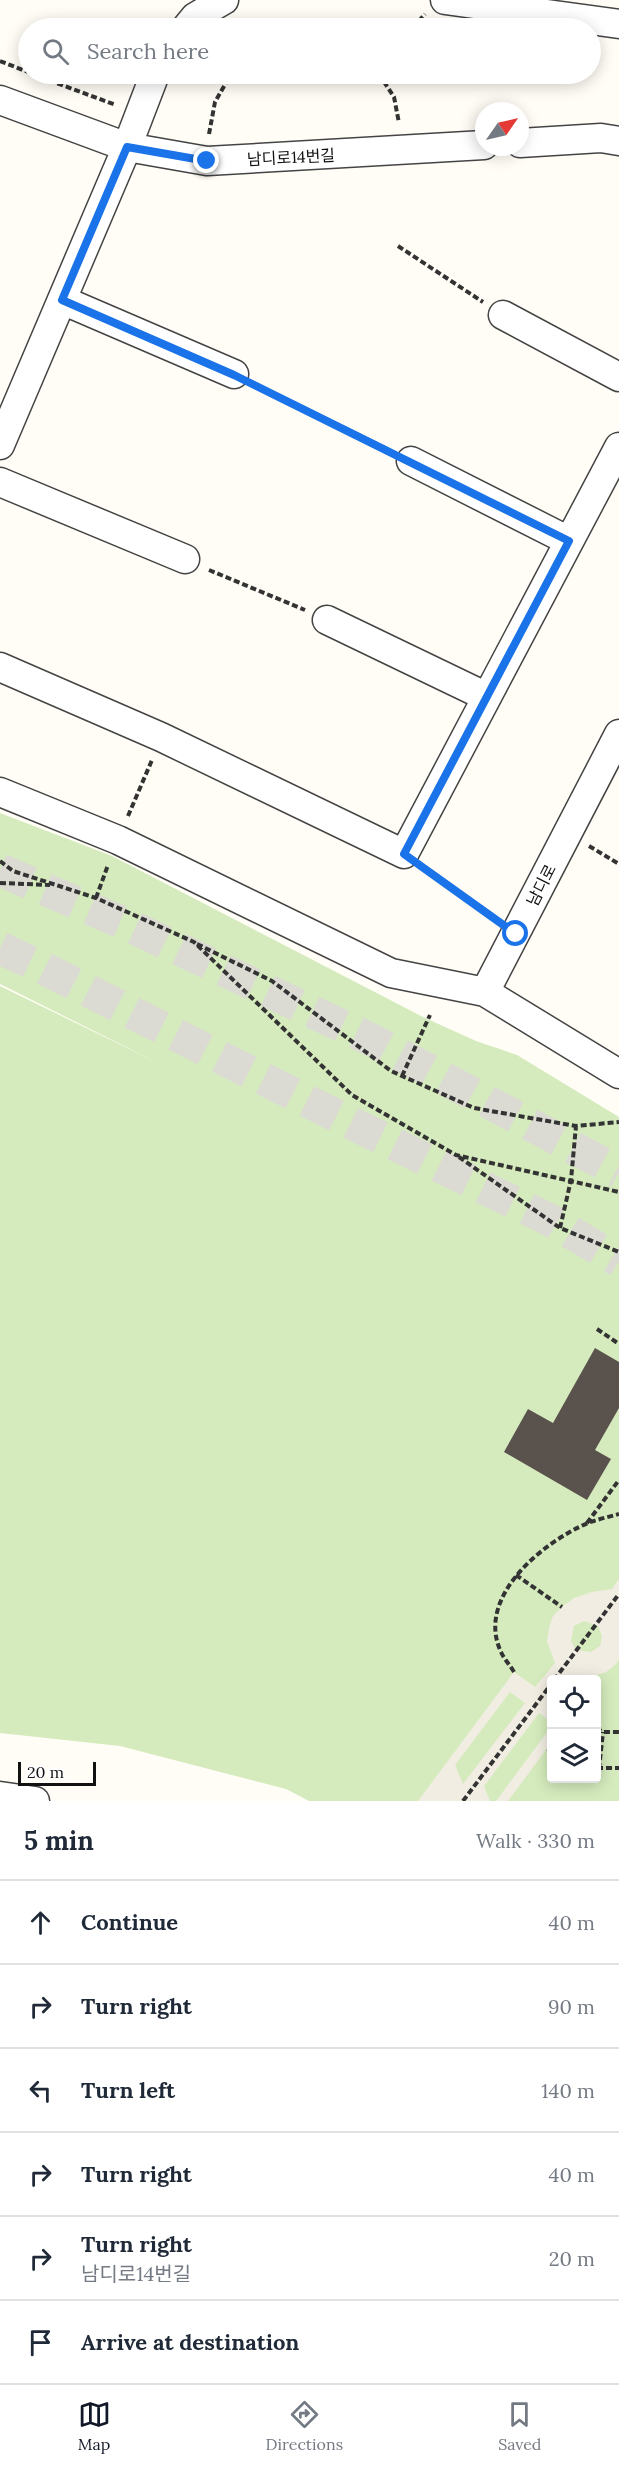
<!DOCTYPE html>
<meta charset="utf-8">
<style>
body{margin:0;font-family:Lora,"Noto Sans KR",serif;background:#f2f2f3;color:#1f2937}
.controls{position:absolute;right:18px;bottom:18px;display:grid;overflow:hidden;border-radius:6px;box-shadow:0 3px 15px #0003}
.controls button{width:54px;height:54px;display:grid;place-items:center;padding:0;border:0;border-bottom:2px solid #e0e1e3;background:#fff;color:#1f2937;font:30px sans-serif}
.compass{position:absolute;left:475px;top:102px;width:54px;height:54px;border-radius:50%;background:#fff;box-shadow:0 3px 15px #0003;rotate:56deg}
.scale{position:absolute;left:18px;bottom:15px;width:78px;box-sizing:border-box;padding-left:6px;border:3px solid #111;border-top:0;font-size:16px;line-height:21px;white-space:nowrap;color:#111;-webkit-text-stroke:4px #fff;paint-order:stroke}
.stop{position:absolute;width:18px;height:18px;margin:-14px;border:4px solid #1a73e8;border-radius:50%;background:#fff}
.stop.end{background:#1a73e8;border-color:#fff;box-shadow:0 2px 6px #0008}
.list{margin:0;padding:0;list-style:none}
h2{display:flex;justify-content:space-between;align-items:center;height:78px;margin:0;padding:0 24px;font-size:26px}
h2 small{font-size:20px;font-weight:400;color:#747a83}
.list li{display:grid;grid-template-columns:39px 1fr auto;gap:18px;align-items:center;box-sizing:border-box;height:84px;padding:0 24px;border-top:2px solid #e0e1e3}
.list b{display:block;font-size:22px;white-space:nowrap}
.list p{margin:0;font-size:20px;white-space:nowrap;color:#747a83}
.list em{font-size:20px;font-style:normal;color:#747a83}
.icon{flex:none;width:33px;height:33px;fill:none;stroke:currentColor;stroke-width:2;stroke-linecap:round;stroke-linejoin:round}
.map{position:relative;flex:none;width:619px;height:1801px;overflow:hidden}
.search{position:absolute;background:#fff;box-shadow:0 3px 15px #0003;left:18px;right:18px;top:18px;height:66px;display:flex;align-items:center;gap:15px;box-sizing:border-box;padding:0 21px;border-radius:33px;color:#747a83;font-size:22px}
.sheet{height:582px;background:#fff}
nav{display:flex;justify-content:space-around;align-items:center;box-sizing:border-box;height:84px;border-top:2px solid #e0e1e3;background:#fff;font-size:16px;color:#747a83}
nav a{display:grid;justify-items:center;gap:3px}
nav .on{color:#111827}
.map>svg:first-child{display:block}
.green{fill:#d5ebbd;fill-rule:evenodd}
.plaza{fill:#f1ede2;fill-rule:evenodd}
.building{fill:#5a524d}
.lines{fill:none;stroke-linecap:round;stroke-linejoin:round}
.trunk-tunnel{stroke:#dbdad3;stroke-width:33;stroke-dasharray:33 16;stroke-linecap:butt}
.minor-casing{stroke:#444;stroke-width:31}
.path{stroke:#333;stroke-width:4;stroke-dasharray:6 3;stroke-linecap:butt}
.minor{stroke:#fff;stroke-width:28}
.route{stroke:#1a73e8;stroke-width:8}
.labels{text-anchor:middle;stroke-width:6;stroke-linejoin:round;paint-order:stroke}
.street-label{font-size:16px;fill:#111;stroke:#fff}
</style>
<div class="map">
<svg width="619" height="1801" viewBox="0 0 619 1801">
<rect width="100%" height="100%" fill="#fffdf5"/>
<!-- green -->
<path class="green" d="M0 813 112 856 423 1017 476 1041 517 1055 619 1117V1801H309L286 1789 120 1746 0 1733V986L162 1065 0 984ZM552 1680H596V1778H552Z"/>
<!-- plaza -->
<path class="plaza" d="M619 1579V1659L616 1664 606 1672 593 1676 574 1675 571 1679 552 1680 551 1722 539 1713 484 1786 490 1801H418L514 1672 535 1687 555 1663 547 1641 549 1628 553 1616 562 1607 574 1598 592 1592 612 1589ZM584 1621 598 1626 602 1636 600 1646 591 1652 576 1650 571 1641 574 1626ZM510 1692 525 1703 463 1784 455 1765Z
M551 1727V1743L508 1801H496Z"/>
<!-- building -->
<path class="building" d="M595 1348 619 1362V1408L595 1450 611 1459 587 1500 504 1452 528 1409 553 1423Z"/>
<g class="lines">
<!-- trunk-tunnel -->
<path class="trunk-tunnel" d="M0 870 128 925 374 1041 619 1172
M0 948 41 967 349 1122 550 1220 619 1261"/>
<!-- minor casing -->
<g class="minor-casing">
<path id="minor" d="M445 0 619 24
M186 28 195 17 224 0
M0 100 127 147 207 161 484 145
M520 143 601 138 619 141
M62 300 234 374
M503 315 619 377
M0 445 127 147 155 74
M411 461 569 541
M0 482 185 559
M327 620 487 697
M0 667 161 737 404 854 619 447
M619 734 485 992 619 1074
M0 792 118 840 391 973 485 992
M0 1796 35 1801"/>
</g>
<!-- path -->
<path class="path" d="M413 28 425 14
M0 61 28 72
M32 74 116 105
M379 74 394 97 399 123
M209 134 215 102 231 74
M398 246 483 302
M258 386 389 450
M209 570 305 610
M128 816 152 760
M589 846 619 864
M0 861 13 871 96 898 194 942 352 1095 456 1155 619 1192
M424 868 493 918
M0 883 50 885
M96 898 108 865
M197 944 272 981 391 1071 474 1108 576 1126 619 1122
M402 1076 430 1015
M459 1157 560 1228 619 1252
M560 1228 571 1180 576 1126
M597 1329 619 1344
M587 1523 619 1480
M516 1575 562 1607
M514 1672C510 1665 504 1659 501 1652 475 1597 543 1542 588 1523 598 1519 609 1517 619 1514
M554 1680 619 1594
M596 1728 603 1732H619
M547 1749 552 1750
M597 1768H619
M599 1769 603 1732
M463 1801 552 1683"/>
<!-- minor -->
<use href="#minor" class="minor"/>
</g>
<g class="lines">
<!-- route -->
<path class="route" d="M207 161 127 147 62 300 234 375 569 541 404 854 516 934"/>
</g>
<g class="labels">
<!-- street labels -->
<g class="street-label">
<text transform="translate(291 157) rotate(-3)" y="6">남디로14번길</text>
<text transform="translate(541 885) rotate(-63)" y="6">남디로</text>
</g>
</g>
</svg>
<div class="controls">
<button><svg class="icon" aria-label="locate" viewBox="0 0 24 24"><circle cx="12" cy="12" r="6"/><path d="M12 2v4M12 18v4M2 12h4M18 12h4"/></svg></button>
<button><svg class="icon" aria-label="layers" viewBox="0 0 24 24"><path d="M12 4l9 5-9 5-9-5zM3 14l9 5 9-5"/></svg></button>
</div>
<svg class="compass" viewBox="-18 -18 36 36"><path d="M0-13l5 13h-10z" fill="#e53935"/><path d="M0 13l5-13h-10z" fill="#747a83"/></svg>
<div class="scale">20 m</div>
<div class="stop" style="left:516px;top:934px"></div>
<div class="stop end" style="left:207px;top:161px"></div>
<div class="search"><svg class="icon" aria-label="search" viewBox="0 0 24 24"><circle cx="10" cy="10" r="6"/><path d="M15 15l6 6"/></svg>Search here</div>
</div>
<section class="sheet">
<h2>5 min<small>Walk · 330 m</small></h2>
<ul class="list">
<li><svg class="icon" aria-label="ahead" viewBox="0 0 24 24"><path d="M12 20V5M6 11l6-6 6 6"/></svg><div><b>Continue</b></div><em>40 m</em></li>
<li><svg class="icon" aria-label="right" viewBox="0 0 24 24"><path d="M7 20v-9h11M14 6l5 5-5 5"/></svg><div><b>Turn right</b></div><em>90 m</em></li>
<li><svg class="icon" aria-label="left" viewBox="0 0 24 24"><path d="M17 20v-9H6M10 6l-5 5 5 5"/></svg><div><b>Turn left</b></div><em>140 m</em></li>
<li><svg class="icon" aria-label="right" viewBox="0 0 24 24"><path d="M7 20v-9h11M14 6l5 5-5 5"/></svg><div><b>Turn right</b></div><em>40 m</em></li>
<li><svg class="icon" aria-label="right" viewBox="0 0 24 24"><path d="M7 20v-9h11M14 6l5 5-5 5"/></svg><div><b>Turn right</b><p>남디로14번길</p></div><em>20 m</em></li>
<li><svg class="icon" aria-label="arrive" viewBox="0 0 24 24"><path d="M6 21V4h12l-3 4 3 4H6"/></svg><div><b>Arrive at destination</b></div></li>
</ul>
</section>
<nav>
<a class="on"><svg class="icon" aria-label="map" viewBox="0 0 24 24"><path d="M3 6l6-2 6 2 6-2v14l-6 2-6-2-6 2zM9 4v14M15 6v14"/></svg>Map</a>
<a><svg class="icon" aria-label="directions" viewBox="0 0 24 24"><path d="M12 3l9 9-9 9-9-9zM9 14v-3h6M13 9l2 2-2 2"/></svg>Directions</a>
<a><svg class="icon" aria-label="saved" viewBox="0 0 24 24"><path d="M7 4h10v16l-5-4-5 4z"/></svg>Saved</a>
</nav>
